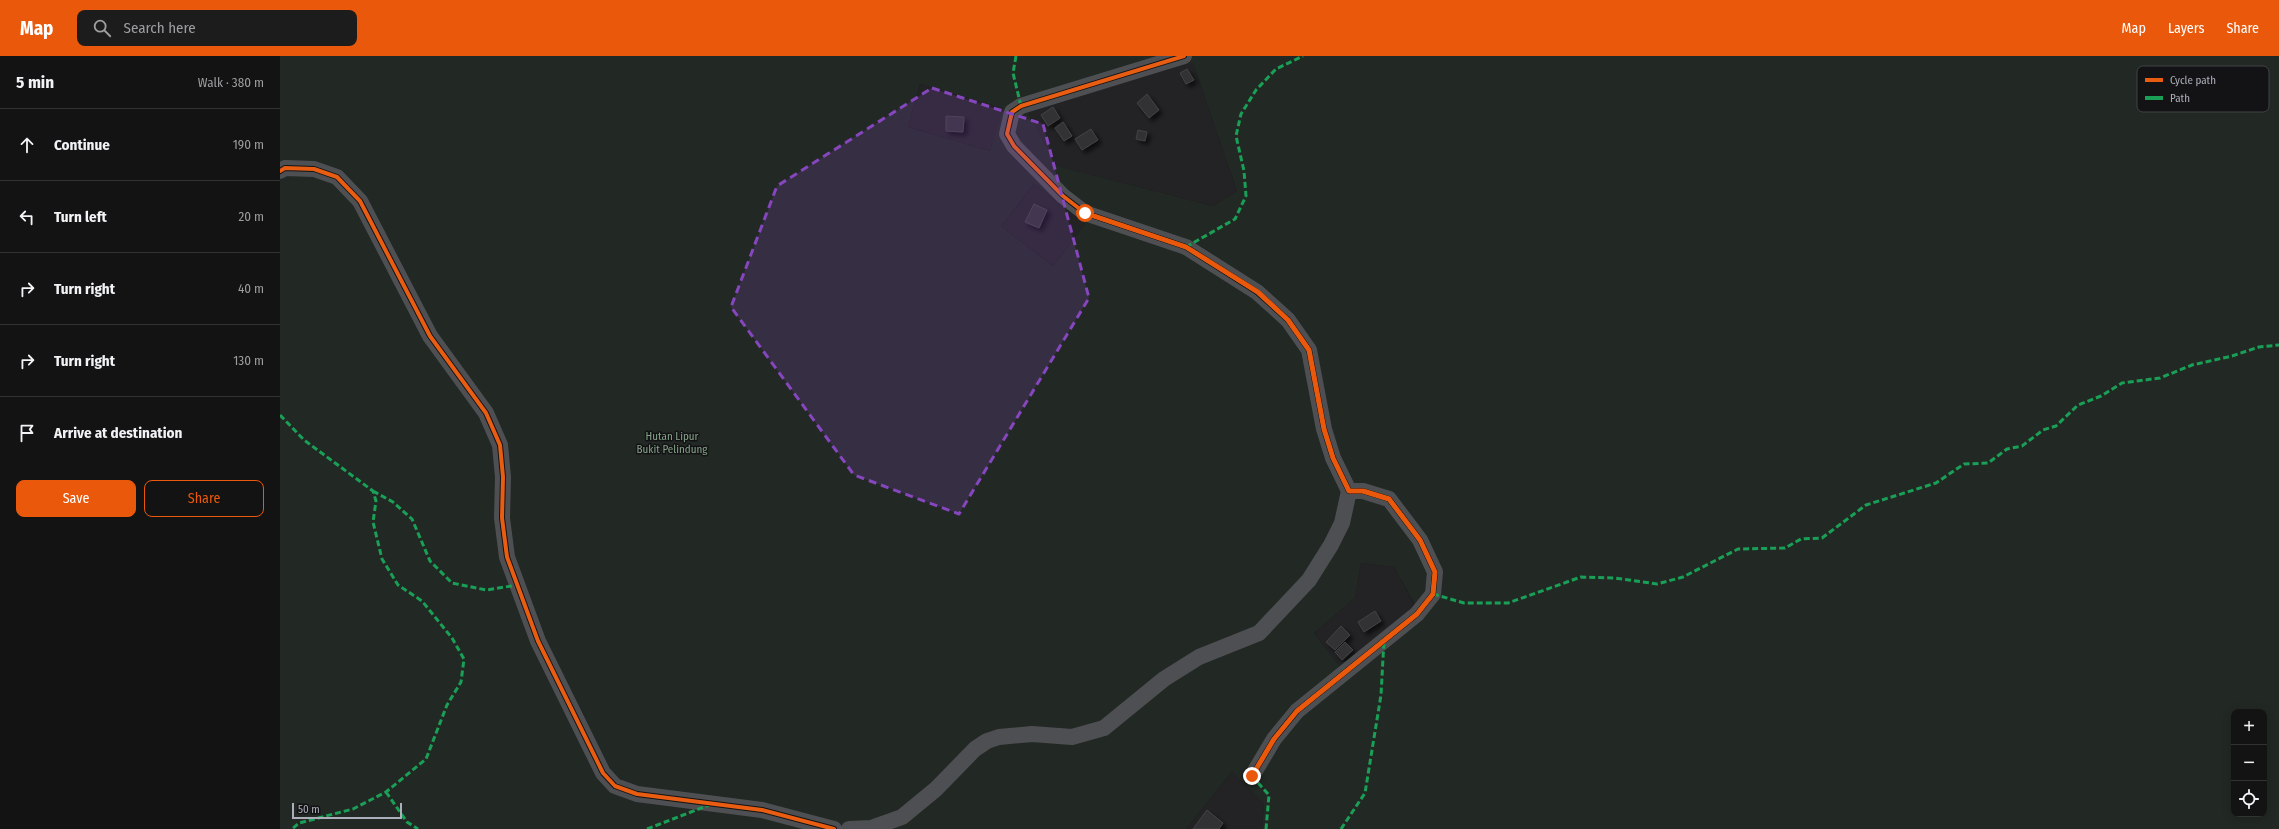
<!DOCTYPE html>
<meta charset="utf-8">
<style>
body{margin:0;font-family:"Fira Sans Condensed",sans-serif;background:#1c1c1c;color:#f1f3f6}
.controls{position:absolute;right:12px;bottom:12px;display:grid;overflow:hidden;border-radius:8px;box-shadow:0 2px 10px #0003}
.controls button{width:36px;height:36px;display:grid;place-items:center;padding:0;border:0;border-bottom:1px solid #323233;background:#131313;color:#f1f3f6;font:20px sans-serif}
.scale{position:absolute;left:12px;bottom:10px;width:110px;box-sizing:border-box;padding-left:4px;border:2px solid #acafb9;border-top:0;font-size:11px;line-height:14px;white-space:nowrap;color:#acafb9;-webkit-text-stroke:3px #131315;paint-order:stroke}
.stop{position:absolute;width:12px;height:12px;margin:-9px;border:3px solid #ea580c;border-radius:50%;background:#fff}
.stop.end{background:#ea580c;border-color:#fff;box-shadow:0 1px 4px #0008}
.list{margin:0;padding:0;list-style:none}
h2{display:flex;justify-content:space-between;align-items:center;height:52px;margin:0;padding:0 16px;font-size:17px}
h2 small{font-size:13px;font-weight:400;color:#9d9ea0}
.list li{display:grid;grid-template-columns:26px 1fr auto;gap:12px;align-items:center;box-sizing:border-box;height:72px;padding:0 16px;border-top:1px solid #323233}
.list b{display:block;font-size:15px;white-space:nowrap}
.list em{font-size:13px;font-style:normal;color:#9d9ea0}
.actions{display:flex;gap:8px;padding:12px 16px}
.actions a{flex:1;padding:9px 0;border:1px solid #ea580c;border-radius:8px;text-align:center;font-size:14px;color:#ea580c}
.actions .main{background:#ea580c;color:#fff}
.icon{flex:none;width:22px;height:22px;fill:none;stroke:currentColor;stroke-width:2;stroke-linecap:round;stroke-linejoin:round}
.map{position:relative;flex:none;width:1999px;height:773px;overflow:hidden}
header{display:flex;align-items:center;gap:24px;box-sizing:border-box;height:56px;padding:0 20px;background:#ea580c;color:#fff}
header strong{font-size:19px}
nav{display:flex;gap:22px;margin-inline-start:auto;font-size:14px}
.search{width:280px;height:36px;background:#1c1c1c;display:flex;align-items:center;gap:10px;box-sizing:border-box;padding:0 14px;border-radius:8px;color:#9d9ea0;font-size:15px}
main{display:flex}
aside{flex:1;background:#131313}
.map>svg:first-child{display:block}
.built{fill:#232325}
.green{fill:#222823;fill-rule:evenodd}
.building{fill:#333334;stroke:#424245;filter:url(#shadow)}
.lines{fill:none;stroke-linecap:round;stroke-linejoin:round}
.minor{stroke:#4e4f52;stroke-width:16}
.quiet{stroke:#1a9f57;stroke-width:3;stroke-dasharray:6 3;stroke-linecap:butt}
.cycleway-casing{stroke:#131315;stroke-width:6}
.cycleway{stroke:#e95d12;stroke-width:4}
.route{stroke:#ea580c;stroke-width:5}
.marked{fill:#8546be;fill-opacity:0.2;stroke:#8546be;stroke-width:3;stroke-dasharray:8 5;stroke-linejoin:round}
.labels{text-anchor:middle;stroke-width:3;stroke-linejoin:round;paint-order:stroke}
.park-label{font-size:11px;fill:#84a287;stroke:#131315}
.key{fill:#131315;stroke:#414246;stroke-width:1}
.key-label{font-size:11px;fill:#acafb9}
</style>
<header>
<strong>Map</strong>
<div class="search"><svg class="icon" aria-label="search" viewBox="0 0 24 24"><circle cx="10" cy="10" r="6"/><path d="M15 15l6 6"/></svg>Search here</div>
<nav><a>Map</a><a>Layers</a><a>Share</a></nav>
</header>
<main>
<aside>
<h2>5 min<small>Walk · 380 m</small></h2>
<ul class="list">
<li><svg class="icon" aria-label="ahead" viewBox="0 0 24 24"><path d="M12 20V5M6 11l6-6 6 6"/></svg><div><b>Continue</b></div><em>190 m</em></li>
<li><svg class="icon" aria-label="left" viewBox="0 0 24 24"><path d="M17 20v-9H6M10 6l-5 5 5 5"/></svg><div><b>Turn left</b></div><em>20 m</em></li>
<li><svg class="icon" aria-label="right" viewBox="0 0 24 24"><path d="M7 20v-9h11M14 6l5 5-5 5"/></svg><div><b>Turn right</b></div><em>40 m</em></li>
<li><svg class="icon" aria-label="right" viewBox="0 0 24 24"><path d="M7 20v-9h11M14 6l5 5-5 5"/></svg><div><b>Turn right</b></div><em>130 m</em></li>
<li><svg class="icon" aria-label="arrive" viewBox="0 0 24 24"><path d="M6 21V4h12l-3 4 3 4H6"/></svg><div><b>Arrive at destination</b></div></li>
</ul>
<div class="actions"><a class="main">Save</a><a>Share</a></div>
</aside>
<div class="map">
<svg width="1999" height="773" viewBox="0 0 1999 773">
<defs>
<filter id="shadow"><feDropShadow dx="3.5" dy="3.5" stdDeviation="2" flood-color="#0009"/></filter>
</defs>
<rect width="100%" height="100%" fill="#191919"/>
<!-- built -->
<path class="built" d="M913 7 957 135 933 150 776 110 747 54Z
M640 28 723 52 710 95 628 71Z
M754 128 805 168 773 210 721 170Z
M1081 507 1114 511 1136 552 1060 611 1034 577 1075 542Z
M952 716 984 748 982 773H906Z"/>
<!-- green -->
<path class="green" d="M0 0H1999V773H982L984 748 952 716 906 773H0ZM913 7 957 135 933 150 777 110 747 54ZM640 28 722 52 710 95 628 71ZM754 128 805 168 773 210 721 170ZM1081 507 1114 511 1136 551 1060 611 1034 577 1075 542ZM1954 656H1984V758H1954Z"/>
<!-- building -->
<path class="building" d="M907 13 914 24 906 28 900 17Z
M867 38 879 54 869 62 857 47Z
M773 51 780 62 768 70 761 59Z
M666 60 684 61 683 76 666 75Z
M783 66 792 80 784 85 775 72Z
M811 73 818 84 802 94 795 83Z
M858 74 867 76 865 85 856 83Z
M754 148 767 154 759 172 745 166Z
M1095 555 1101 565 1084 576 1078 566Z
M1061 570 1070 579 1055 594 1046 586Z
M1065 586 1073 594 1062 604 1055 596Z
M927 754 943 767 939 773H913Z"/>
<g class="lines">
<!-- minor -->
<path class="minor" d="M904 0 741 50 732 56 727 78 734 90 783 140 805 157 906 191 977 236 1008 264 1029 294 1044 373 1053 402 1069 435H1083L1109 443 1140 484 1155 516 1153 538 1137 558 1017 655 994 683 972 720
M0 115 5 112 34 113 57 121 80 145 150 280 206 357 220 389 223 421 222 462 227 501 258 585 323 717 335 730 357 738 482 754 554 773
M569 773 591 772 622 761 656 733 695 693 707 685 719 681 752 678 792 681 824 672 884 623 919 601 979 577 1029 524 1051 489 1062 467 1069 435"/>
<!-- quiet -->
<path class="quiet" d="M736 0 733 17 741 50
M906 191 955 163 966 140 964 115 956 80 961 58 976 34 996 13 1023 0
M0 359 24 384 93 435 96 445 93 466 102 503 118 529 142 545 172 582 184 603 181 626 167 649 146 703 106 736 73 753 19 767 12 773
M93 435 113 446 132 463 150 505 172 527 206 534 238 529
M1153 538 1184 547H1228L1301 521 1335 522 1377 528 1403 521 1458 493 1505 492 1521 483 1542 482 1586 449 1656 427 1684 408 1708 407 1727 393 1742 390 1763 374 1776 370 1798 349 1821 340 1842 327 1880 322 1912 309 1952 300 1979 291 1999 289
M972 720 989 739 986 773
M106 736 127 766 138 773
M367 773 429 749
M1061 773 1085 737 1101 639 1104 584"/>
<!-- cycleway casing -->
<g class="cycleway-casing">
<path id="cycleway" d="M904 0 741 50 732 56 727 78 734 90 783 140 805 157 906 191 977 236 1008 264 1029 294 1044 373 1053 402 1069 435H1083L1109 443 1140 484 1155 516 1153 538 1137 558 1017 655 994 683 972 720
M0 115 5 112 34 113 57 121 80 145 150 280 206 357 220 389 223 421 222 462 227 501 258 585 323 717 335 730 357 738 482 754 554 773"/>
</g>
<!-- cycleway -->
<use href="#cycleway" class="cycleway"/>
</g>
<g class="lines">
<!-- route -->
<path class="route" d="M805 157 906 191 978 236 1008 264 1029 294 1044 373 1053 402 1069 435H1083L1109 443 1140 484 1155 516 1153 538 1137 558 1017 655 994 683 972 720"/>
</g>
<!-- marked area -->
<path class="marked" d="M652 32 763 68 809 242 679 458 574 419 451 251 497 130Z"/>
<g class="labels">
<!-- park labels -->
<g class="park-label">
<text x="392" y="384">Hutan Lipur<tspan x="392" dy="13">Bukit Pelindung</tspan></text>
</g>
</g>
<!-- legend -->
<rect x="1857" y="10" width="132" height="46" rx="6" class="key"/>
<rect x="1865" y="22" width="18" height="4" fill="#e95d12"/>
<rect x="1865" y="40" width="18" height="4" fill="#1a9f57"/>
<g class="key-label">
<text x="1890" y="28">Cycle path</text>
<text x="1890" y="46">Path</text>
</g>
</svg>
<div class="controls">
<button>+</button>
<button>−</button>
<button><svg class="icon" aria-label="locate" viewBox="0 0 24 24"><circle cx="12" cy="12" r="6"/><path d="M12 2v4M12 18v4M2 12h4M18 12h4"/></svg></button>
</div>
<div class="scale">50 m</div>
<div class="stop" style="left:805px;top:157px"></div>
<div class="stop end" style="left:972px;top:720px"></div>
</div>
</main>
